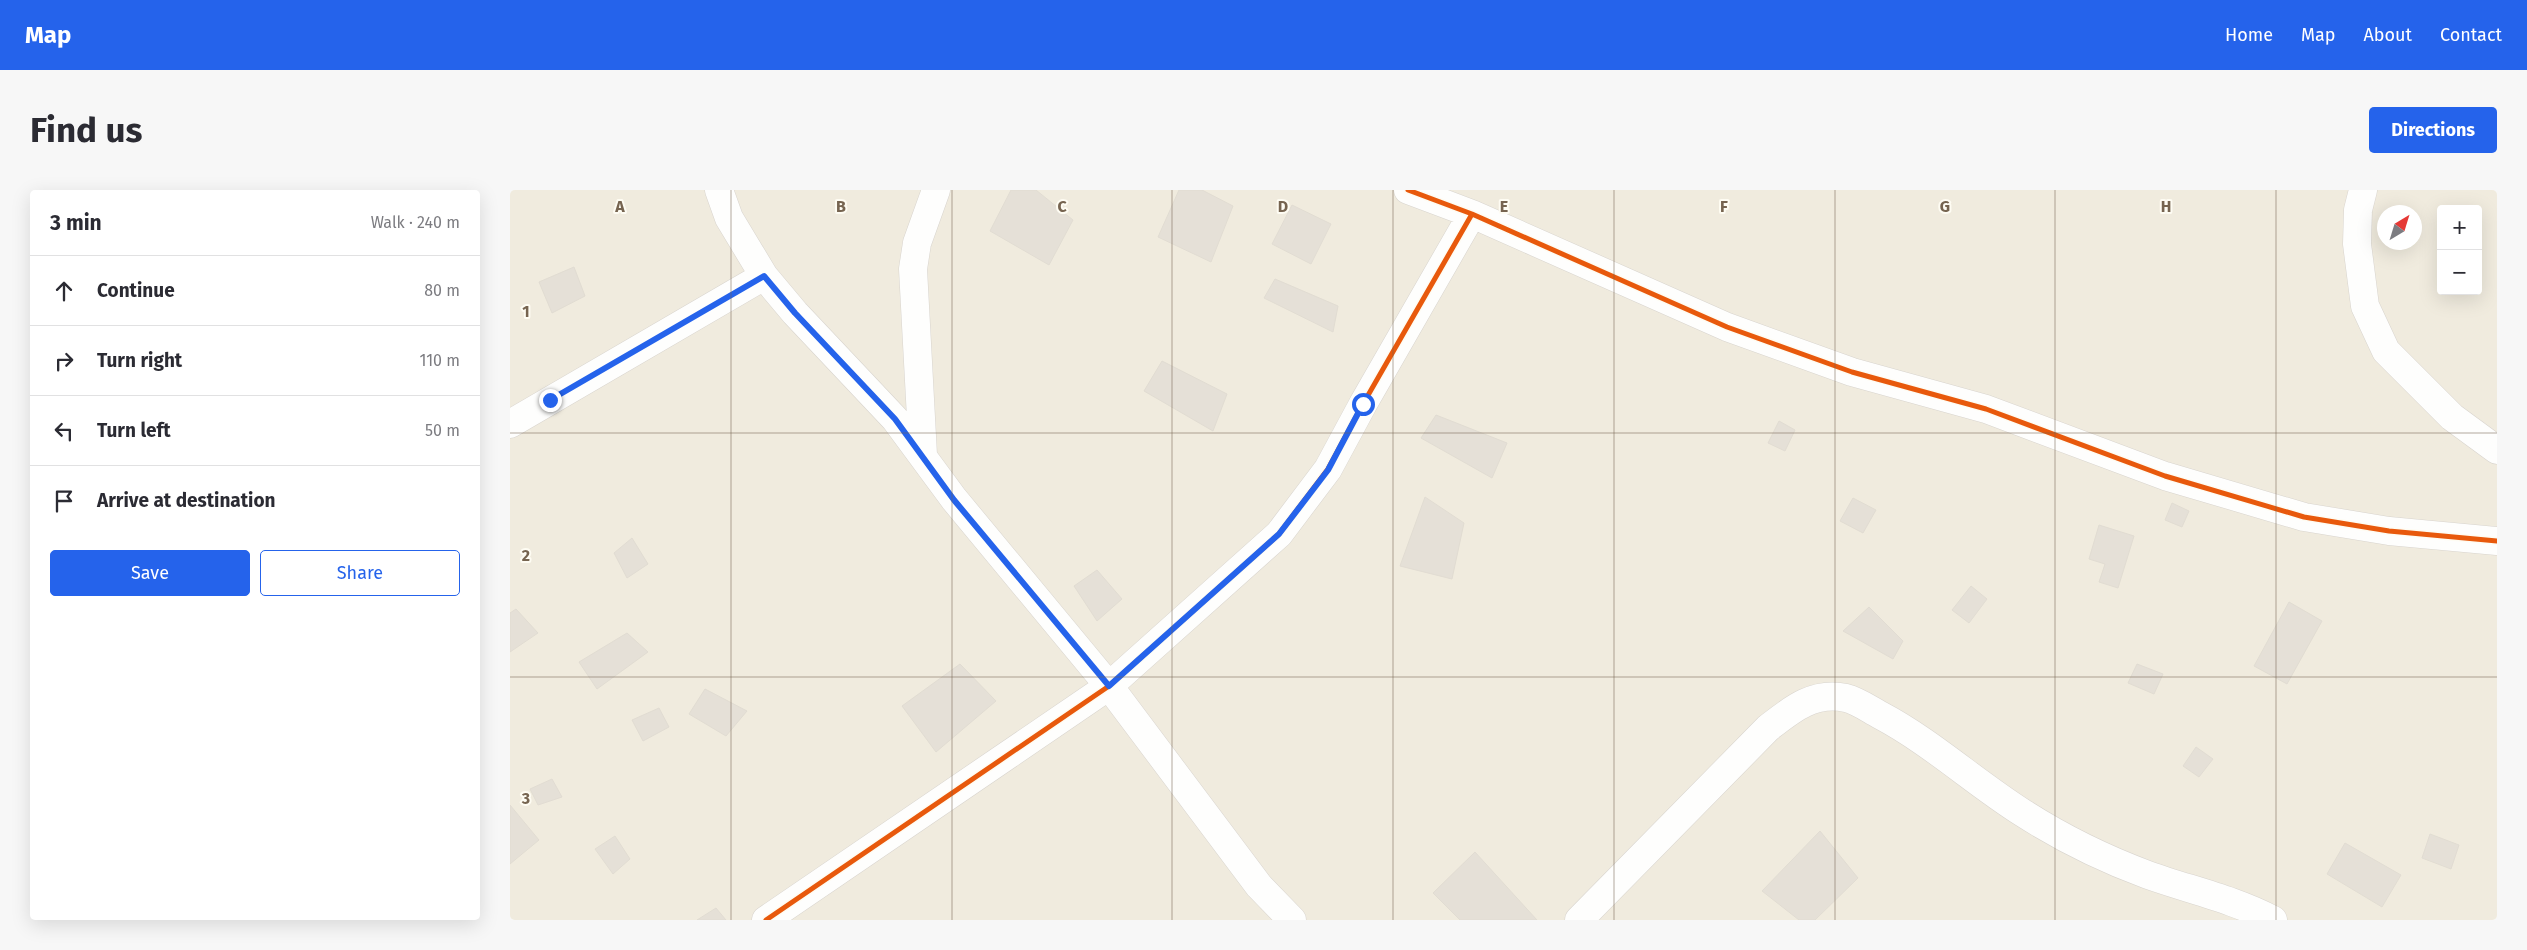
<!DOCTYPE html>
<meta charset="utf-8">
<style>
body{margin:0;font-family:"Fira Sans",sans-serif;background:#f7f7f7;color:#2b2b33}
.controls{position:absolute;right:15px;top:15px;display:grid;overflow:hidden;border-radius:5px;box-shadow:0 5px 20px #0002}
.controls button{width:45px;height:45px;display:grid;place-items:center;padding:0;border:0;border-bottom:1px solid #e1e1e2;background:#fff;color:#2b2b33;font:25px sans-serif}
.compass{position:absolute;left:1867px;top:15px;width:45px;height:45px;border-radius:50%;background:#fff;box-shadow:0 5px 20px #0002;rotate:38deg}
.stop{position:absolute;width:15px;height:15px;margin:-11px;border:4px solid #2563eb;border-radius:50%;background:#fff}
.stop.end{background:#2563eb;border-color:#fff;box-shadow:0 1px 5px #0008}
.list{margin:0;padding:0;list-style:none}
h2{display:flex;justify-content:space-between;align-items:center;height:65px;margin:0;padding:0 20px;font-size:21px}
h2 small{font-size:16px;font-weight:400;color:#7c7c81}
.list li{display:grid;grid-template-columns:32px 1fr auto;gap:15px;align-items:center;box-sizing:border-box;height:70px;padding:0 20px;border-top:1px solid #e1e1e2}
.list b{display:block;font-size:19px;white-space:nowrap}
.list em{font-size:16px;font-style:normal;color:#7c7c81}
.actions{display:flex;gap:10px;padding:15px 20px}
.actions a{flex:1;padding:11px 0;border:1px solid #2563eb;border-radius:5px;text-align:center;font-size:18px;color:#2563eb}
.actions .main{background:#2563eb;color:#fff}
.icon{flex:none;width:28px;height:28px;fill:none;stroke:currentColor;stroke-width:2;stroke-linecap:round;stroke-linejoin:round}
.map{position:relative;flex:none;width:1987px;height:730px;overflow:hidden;border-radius:5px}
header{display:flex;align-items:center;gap:30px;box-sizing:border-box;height:70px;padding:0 25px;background:#2563eb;color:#fff}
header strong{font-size:24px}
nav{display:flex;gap:28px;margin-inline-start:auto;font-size:18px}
.intro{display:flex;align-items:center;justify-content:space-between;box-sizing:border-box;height:120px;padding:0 30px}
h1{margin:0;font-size:35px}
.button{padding:12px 22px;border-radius:5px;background:#2563eb;color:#fff;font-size:18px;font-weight:700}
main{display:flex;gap:30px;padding:0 30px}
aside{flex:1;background:#fff;border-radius:5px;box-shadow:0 5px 20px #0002}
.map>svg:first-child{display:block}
.residential{fill:#f0ebde;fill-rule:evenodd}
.building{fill:#e5e0d7;stroke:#e1dcd2}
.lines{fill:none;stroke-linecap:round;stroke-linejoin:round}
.street-casing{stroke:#d8d4ce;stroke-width:29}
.street{stroke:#fefefd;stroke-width:28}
.cycleway-casing{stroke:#fefcf3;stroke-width:8}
.cycleway{stroke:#e8590c;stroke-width:5}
.route{stroke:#2563eb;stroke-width:6}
.grid{fill:none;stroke:#766450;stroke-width:1;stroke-opacity:0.55}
.grid-label{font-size:16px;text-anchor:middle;font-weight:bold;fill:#766450;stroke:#fefcf3;stroke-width:4;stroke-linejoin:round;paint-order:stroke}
</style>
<header>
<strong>Map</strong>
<nav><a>Home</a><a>Map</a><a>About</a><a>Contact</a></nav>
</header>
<div class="intro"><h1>Find us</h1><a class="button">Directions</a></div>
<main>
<aside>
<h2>3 min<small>Walk · 240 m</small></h2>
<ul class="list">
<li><svg class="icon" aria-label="ahead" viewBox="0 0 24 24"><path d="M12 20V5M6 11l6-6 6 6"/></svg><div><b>Continue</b></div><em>80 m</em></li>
<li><svg class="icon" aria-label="right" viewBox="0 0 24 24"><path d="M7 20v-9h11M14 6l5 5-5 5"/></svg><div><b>Turn right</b></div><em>110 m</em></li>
<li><svg class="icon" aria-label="left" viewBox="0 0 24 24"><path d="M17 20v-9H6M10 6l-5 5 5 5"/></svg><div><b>Turn left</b></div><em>50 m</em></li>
<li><svg class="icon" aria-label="arrive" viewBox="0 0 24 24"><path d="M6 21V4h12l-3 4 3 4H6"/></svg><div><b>Arrive at destination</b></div></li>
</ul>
<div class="actions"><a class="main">Save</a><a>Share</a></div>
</aside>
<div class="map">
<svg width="1987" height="730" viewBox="0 0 1987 730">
<rect width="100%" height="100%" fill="#f8f7f0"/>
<!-- residential -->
<path class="residential" d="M0 0H1987V730H0ZM1931 19H1968V101H1931ZM1874 22H1904V52H1874Z"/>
<!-- building -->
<path class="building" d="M501 0H526L563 30 539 75 480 41Z
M669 0H692L723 16 701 72 648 47Z
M782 15 821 34 801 74 762 54Z
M64 77 75 106 42 123 29 92Z
M765 89 828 116 823 142 754 108Z
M652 171 717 204 703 241 634 201Z
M926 225 997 253 982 288 911 248Z
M1269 231 1285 240 1275 261 1258 253Z
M915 307 954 333 942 389 890 376Z
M1343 308 1366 320 1353 343 1330 331Z
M1662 313 1679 321 1672 337 1655 330Z
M1589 335 1624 346 1608 398 1589 392 1595 374 1579 369Z
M122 348 138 374 117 388 104 363Z
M587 380 612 409 587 431 564 396Z
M1461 396 1477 409 1459 433 1442 420Z
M1779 412 1812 431 1777 494 1744 476Z
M1359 417 1393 451 1383 469 1333 441Z
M6 419 28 443 0 462V423Z
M117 443 138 462 87 499 69 472Z
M450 474 486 511 426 562 392 516Z
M1627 474 1653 484 1644 504 1618 493Z
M195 499 237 521 216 546 179 524Z
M149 518 159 537 133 551 122 530Z
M1686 557 1703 569 1689 587 1673 576Z
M42 589 52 607 28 615 20 599Z
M0 615 29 650 0 674Z
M1310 641 1348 688 1305 730H1289L1252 701Z
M1920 644 1949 655 1941 679 1912 668Z
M105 646 120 669 103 684 85 659Z
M1835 653 1891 685 1872 717 1817 684Z
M965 662 1027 730H950L923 703Z
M206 718 216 730H187Z"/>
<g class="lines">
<!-- street casing -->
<g class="street-casing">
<path id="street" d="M209 0 219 28 254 86 285 123 385 229 444 309 599 496 749 696 782 730
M898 0 962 24 1217 137 1342 182 1476 219 1655 286 1794 327 1879 341 1987 351
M1853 0 1848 20 1847 54 1855 116 1876 161 1942 227 1987 260
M0 234 254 86
M413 265 403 79 407 53 426 0
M256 730 599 496 769 344 818 279 853 214 962 24
M1069 730 1258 538C1281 520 1303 501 1336 508 1348 511 1359 519 1370 525 1421 552 1464 592 1513 623 1552 648 1595 669 1638 685 1680 700 1723 709 1763 730"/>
</g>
<!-- street -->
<use href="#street" class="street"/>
<!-- cycleway casing -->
<g class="cycleway-casing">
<path id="cycleway" d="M898 0 962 24 1217 137 1342 182 1476 219 1655 286 1794 327 1879 341 1987 351
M256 730 599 496 769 344 818 279 853 214 962 24"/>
</g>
<!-- cycleway -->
<use href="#cycleway" class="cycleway"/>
</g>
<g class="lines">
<!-- route -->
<path class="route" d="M40 210 254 86 285 123 385 229 444 310 599 496 769 344 818 280 853 214"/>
</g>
<!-- grid -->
<path class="grid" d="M221 0V730M442 0V730M662 0V730M883 0V730M1104 0V730M1325 0V730M1545 0V730M1766 0V730M0 243H1987M0 487H1987"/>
<g class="grid-label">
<text x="110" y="22">A</text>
<text x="331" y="22">B</text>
<text x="552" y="22">C</text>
<text x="773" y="22">D</text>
<text x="994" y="22">E</text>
<text x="1214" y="22">F</text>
<text x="1435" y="22">G</text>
<text x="1656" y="22">H</text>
<text x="16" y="127">1</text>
<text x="16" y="371">2</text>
<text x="16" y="614">3</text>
</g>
</svg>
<div class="controls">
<button>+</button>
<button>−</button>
</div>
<svg class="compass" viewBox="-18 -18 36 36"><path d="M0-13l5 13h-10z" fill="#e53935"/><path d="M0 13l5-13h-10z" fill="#7c7c81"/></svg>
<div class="stop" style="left:853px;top:214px"></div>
<div class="stop end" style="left:40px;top:210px"></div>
</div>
</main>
